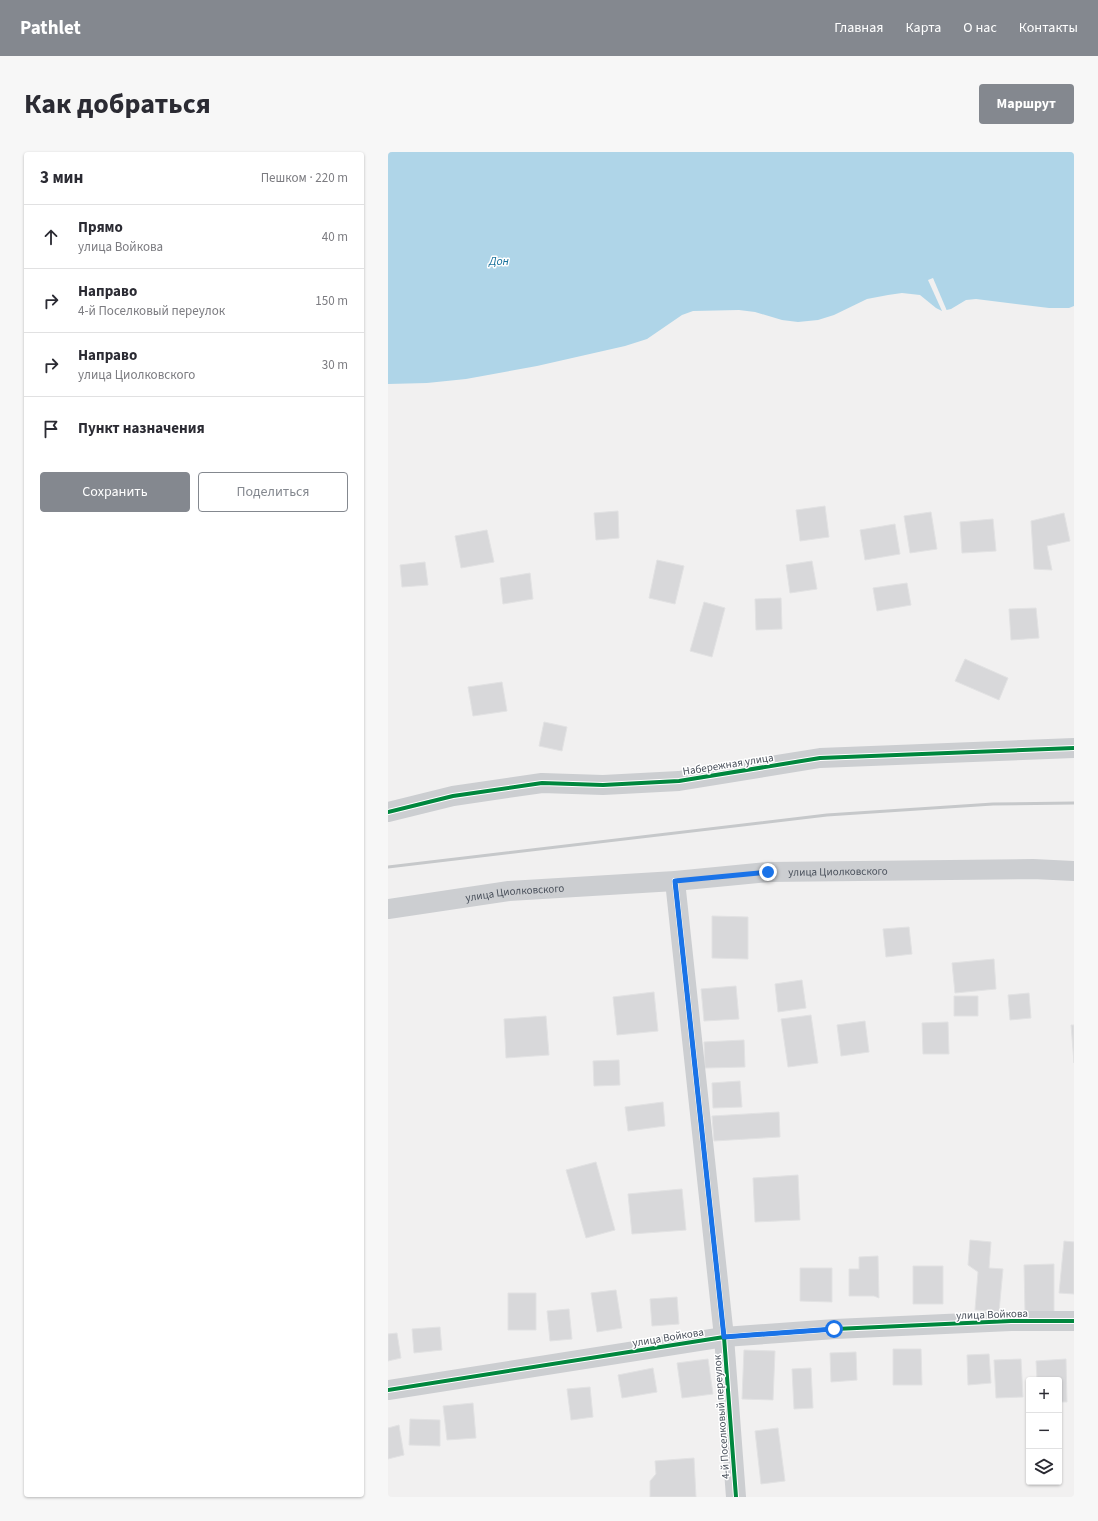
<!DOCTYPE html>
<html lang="ru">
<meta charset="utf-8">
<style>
body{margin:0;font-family:"Source Sans 3",sans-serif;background:#f7f7f7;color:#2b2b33}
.controls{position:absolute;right:12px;bottom:12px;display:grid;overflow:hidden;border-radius:4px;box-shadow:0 1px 3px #0004}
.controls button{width:36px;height:36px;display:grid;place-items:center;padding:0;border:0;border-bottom:1px solid #e1e1e2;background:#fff;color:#2b2b33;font:20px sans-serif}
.stop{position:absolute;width:12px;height:12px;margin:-9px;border:3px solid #1a73e8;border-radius:50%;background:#fff}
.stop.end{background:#1a73e8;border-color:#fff;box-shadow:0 1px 4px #0008}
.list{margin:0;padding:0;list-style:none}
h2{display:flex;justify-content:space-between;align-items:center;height:52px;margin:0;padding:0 16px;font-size:17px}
h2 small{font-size:13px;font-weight:400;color:#7c7c81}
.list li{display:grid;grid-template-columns:26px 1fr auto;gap:12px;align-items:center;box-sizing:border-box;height:64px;padding:0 16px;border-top:1px solid #e1e1e2}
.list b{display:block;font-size:15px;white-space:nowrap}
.list p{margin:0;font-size:13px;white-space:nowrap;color:#7c7c81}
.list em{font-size:13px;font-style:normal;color:#7c7c81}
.actions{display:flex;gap:8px;padding:12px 16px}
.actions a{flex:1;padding:9px 0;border:1px solid #84888f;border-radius:4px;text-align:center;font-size:14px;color:#84888f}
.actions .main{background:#84888f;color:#fff}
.icon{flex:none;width:22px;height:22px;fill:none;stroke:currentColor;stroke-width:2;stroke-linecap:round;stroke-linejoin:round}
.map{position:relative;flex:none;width:686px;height:1345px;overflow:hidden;border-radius:4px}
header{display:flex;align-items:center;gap:24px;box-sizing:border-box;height:56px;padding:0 20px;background:#84888f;color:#fff}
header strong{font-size:19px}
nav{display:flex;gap:22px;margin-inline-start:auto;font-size:14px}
.intro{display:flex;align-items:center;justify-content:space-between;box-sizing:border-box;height:96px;padding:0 24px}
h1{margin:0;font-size:28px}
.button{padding:10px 18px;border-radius:4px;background:#84888f;color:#fff;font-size:14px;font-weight:700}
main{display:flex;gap:24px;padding:0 24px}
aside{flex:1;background:#fff;border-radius:4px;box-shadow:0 1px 3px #0004}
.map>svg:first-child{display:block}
.water{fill:#afd5e8}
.pier{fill:#f1f0f0}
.building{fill:#d8d8da;stroke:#e2e2e3}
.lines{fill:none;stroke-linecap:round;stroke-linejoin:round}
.minor{stroke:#ccced1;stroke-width:20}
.rail{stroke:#c6c8ca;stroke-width:3}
.cycleway-casing{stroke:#fff;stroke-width:6}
.cycleway{stroke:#00873e;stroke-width:4}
.route{stroke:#1a73e8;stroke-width:5}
.labels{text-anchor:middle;stroke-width:3;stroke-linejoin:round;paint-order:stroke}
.street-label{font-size:11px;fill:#49505b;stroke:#fff}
.water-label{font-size:12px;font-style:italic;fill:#1a739d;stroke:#fff}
</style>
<header>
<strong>Pathlet</strong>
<nav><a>Главная</a><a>Карта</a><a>О нас</a><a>Контакты</a></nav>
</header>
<div class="intro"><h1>Как добраться</h1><a class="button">Маршрут</a></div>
<main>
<aside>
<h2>3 мин<small>Пешком · 220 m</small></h2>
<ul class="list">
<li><svg class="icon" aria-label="ahead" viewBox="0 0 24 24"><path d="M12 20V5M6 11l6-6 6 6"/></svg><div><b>Прямо</b><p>улица Войкова</p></div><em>40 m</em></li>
<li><svg class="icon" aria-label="right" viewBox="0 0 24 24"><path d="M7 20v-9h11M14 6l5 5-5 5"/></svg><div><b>Направо</b><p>4-й Поселковый переулок</p></div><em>150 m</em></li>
<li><svg class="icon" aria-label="right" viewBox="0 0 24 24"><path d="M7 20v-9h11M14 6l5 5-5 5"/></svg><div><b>Направо</b><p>улица Циолковского</p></div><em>30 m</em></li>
<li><svg class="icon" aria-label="arrive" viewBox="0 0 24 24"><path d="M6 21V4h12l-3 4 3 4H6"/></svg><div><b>Пункт назначения</b></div></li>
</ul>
<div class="actions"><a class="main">Сохранить</a><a>Поделиться</a></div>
</aside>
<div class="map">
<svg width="686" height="1345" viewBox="0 0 686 1345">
<rect width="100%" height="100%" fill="#f1f0f0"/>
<!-- water -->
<path class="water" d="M0 0H686V154L681 156H661L588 147 578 148 563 157 554 159 548 156 532 143 514 141 500 143 479 147 446 163 430 168 410 170 394 168 367 160 351 158 305 159 294 163 259 187 237 194 149 214 78 227 39 231 0 232Z"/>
<!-- pier -->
<path class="pier" d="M545 126 559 159H554L540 128Z"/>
<!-- building -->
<path class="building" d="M437 354 441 385 412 389 408 358Z
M230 359 231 386 208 388 206 361Z
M543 360 549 397 522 401 516 364Z
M676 361 682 389 659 394 664 418 646 417 643 369Z
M605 367 608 399 574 401 572 370Z
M507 372 512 402 477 408 472 378Z
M99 378 106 410 73 416 67 384Z
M269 408 296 414 287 452 261 446Z
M424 409 429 437 402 441 398 413Z
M37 410 40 433 14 435 12 413Z
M142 421 145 447 115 452 112 426Z
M519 431 523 453 489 459 485 436Z
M393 446 394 477 368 478 367 447Z
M316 450 337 456 324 505 302 499Z
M648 456 651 486 623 488 621 457Z
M577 507 620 526 611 548 567 529Z
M114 530 119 559 85 564 80 535Z
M156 570 179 575 174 599 151 594Z
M324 764 360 765V807L324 806Z
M521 775 524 802 498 805 495 777Z
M606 807 608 837 567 841 564 811Z
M414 828 418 856 390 860 387 832Z
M348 834 351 867 316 869 313 837Z
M266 840 270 879 229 883 225 845Z
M641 841 643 866 622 868 620 843Z
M566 844H590V864H566Z
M423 863 430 911 400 915 393 867Z
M158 864 161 903 118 906 116 867Z
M477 869 481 900 453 904 449 873Z
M560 870 561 902H535L534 871Z
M683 873H686V911Z
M356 888 357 915 317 916 316 890Z
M231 908 232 933 206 934 205 909Z
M352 929 354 955 325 956 324 931Z
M275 950 277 974 240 979 237 955Z
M391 960 392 985 326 989 324 964Z
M208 1010 227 1078 198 1086 178 1018Z
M410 1023 412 1068 367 1070 365 1026Z
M294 1037 298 1078 244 1082 240 1042Z
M582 1088 603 1090 601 1116 615 1117 611 1160 587 1158 590 1120 580 1113Z
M676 1089 686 1090V1142L671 1141Z
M490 1104 491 1146 486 1144H461V1117H471V1105Z
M666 1112V1160L637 1161 636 1113Z
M525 1114H555V1152H525Z
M412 1116H444V1150L412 1149Z
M228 1138 234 1176 209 1180 203 1141Z
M120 1141H148V1178H120Z
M289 1145 291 1172 264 1174 262 1147Z
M181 1157 184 1187 162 1189 159 1159Z
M52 1175 54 1198 26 1201 24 1177Z
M9 1181 13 1206 0 1209V1182Z
M505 1197H533L534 1233H505Z
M356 1198 387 1199 385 1248 354 1247Z
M468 1200 469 1228 443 1230 442 1201Z
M601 1202 603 1231 580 1233 579 1203Z
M320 1207 325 1242 294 1246 289 1211Z
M633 1207 635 1245 608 1246 606 1208Z
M678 1207 679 1250H671V1228H649L648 1209Z
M265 1216 269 1240 234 1246 230 1223Z
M423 1216 425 1256 406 1257 404 1217Z
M202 1235 205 1265 183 1268 179 1237Z
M85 1251 88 1286 59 1288 55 1254Z
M22 1267 52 1268V1294L21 1293Z
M11 1273 16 1303 0 1307V1276Z
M390 1276 397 1329 373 1332 367 1279Z
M306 1306 308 1345H262V1329L268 1322 267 1309Z"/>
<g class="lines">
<!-- minor -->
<g class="minor">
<path d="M0 660 65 644 154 631 215 633 291 629 432 606 686 596"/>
<path d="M287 729 336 1185 348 1345"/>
<path id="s1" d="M0 757 121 739 287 729 380 720 645 717 686 719"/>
<path d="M0 1238 336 1185 447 1177 623 1169H686"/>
</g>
<!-- rail -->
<path class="rail" d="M0 715 439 663 605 652 686 651"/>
<!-- cycleway casing -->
<g class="cycleway-casing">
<path id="cycleway" d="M0 660 65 644 154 631 215 633 291 629 432 606 686 596
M287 729 336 1185 348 1345
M0 1238 336 1185 447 1177 623 1169H686"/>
</g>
<!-- cycleway -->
<use href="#cycleway" class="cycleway"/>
</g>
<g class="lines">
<!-- route -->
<path class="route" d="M380 720 287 729 336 1185 446 1177"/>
</g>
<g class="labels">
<!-- street labels -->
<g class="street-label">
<text transform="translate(340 612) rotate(-9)" y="4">Набережная улица</text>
<text dy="4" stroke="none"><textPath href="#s1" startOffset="452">улица Циолковского</textPath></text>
<text dy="4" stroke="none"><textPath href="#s1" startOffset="128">улица Циолковского</textPath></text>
<text transform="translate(604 1162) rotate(-2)" y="4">улица Войкова</text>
<text transform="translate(280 1185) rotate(-9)" y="4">улица Войкова</text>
<text transform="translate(333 1265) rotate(-94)" y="4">4-й Поселковый переулок</text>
</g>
<!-- water labels -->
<g class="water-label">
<text x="111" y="113">Дон</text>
</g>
</g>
</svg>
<div class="controls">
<button>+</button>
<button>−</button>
<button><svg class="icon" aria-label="layers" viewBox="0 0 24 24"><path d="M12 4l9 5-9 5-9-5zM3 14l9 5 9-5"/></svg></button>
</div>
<div class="stop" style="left:446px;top:1177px"></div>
<div class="stop end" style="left:380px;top:720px"></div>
</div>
</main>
